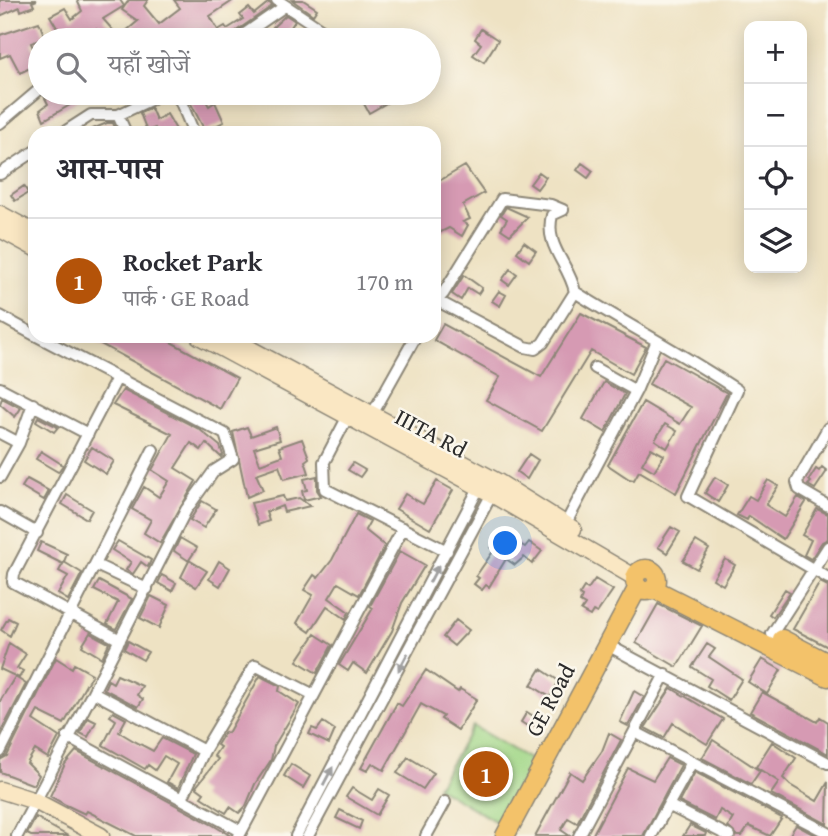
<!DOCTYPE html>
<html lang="hi">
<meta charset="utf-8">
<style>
body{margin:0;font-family:"Gentium Book Plus","Noto Serif Devanagari",serif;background:#f7f7f7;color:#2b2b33}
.controls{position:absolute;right:21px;top:21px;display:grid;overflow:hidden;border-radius:14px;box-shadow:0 4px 18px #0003}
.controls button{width:63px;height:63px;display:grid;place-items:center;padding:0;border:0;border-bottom:2px solid #e1e1e2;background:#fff;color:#2b2b33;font:35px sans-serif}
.you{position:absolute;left:506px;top:544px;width:24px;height:24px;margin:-18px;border:5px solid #fff;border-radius:50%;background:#1a73e8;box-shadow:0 0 0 10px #1a73e833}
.badge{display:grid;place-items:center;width:46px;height:46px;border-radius:50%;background:#b45309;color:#fff;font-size:23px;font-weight:700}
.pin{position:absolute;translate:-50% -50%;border:4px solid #fff;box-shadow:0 2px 7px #0006}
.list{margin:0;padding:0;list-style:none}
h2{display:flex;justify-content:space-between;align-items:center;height:91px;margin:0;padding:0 28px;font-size:30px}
h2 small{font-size:23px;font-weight:400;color:#7c7c81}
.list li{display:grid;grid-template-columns:46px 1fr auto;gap:21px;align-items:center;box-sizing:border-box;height:126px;padding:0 28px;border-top:2px solid #e1e1e2}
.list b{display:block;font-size:26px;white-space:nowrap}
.list p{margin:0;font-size:23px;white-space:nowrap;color:#7c7c81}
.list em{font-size:23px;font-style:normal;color:#7c7c81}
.icon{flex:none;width:38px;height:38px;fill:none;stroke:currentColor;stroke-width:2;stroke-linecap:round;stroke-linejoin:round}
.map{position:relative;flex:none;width:828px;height:836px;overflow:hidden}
.search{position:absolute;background:#fff;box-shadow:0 4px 18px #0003;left:28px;top:28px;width:413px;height:77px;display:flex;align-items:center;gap:18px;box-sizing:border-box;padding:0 24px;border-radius:38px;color:#7c7c81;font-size:26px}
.panel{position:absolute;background:#fff;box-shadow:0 4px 18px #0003;left:28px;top:126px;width:413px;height:217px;border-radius:21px}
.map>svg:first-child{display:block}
.green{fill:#a2d788;stroke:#66815a;stroke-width:2}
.building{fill:#d69ab3;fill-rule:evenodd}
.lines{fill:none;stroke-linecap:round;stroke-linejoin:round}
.street-casing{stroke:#8c8677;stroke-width:14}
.secondary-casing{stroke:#8c8677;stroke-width:19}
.primary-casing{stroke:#8c8677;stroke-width:21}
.street{stroke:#fff;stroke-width:10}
.secondary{stroke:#fae7c3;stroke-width:16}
.primary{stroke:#f3c26a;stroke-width:18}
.oneway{fill:#a0a0a0}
.labels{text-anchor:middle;stroke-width:5;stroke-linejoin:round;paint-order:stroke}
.street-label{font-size:23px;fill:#2b2b2b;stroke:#fbf7ec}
</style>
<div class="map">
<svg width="828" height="836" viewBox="0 0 828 836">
<rect width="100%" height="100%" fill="#fbf7ec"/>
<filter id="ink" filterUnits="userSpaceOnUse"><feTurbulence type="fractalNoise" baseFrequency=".0143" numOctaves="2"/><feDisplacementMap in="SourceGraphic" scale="14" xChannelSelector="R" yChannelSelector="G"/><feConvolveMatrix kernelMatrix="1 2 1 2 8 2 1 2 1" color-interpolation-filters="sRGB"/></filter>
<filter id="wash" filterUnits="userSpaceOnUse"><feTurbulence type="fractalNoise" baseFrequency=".00686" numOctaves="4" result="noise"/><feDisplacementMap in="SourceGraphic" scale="28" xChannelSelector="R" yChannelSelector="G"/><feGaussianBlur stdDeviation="1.57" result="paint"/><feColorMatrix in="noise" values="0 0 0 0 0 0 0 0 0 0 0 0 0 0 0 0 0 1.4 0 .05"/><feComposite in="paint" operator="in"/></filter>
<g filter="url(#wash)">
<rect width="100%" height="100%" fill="#eee2c3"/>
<!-- green -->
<path class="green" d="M473 726 534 762 500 824 437 787Z"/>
<g id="blocks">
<!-- building -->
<path class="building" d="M0 0H37L32 2 34 6 21 11 20 7 0 16Z
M77 0H120L124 6 103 19 119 37 138 21 122 10 129 0H148L144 6 159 24 180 8 174 0H234L210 16 218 30 225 26 227 29 243 19 240 15 249 8 254 14 269 2 272 6 232 34 228 40H106L96 29 82 40H47L59 31 50 16 65 8 72 19 82 11Z
M292 0H303L317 9 313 15Z
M286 15 295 21 285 36 273 27Z
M39 22 45 38 31 43 40 63 20 73 10 54 0 58V35Z
M481 29 498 40 484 62 473 55 481 44 475 39Z
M47 93H79L82 98 44 120 40 110 48 104 44 96Z
M193 93H201L209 106 215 102 224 122 205 131 187 96Z
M358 93H404L369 113Z
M151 108 156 120 167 114 178 133H157L155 128 147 131 140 113Z
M107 123H113L117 133H83Z
M582 163 593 171 588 178 577 170Z
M465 166 484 193 463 205 470 219 463 222 468 225 462 236 449 228 439 233 434 221V184Z
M539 172 546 177 537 189 530 184Z
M24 186 28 193 15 201 11 195Z
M506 207 528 217 510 235 501 229 507 219 501 215Z
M524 242 536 251 529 261 517 252Z
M510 269 517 274 509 285 502 280Z
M464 275 482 288 478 294 468 288 461 300 452 294Z
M499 291 506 295 500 306 492 301Z
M581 313 646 347 631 374 591 351 542 431 486 400 500 377 434 340 443 324 541 377Z
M86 336H160L237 378 220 409Z
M664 358 727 393 676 493 639 471 634 480 629 479 608 465 643 402 680 424 691 407 649 384ZM665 424 677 431 667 448 655 440ZM651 448 664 455 654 471 642 464Z
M604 382 625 394 605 432 583 419Z
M123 390 199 429 220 446 223 455 221 457 206 443 201 450 191 443 175 468 196 481 160 543 144 533 151 520 132 509 144 487 159 497 169 481 152 470 172 434 113 405Z
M2 398 21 408 15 417 0 404Z
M38 417 58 427 54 432 36 421Z
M247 427 251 436 276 427 280 440 254 448 260 464 282 456 279 447 302 439 309 458 305 461 309 473 284 479 279 466 256 474 263 490 247 497 233 432Z
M92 447 114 461 106 474 84 460Z
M41 451 63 465 58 472 36 459Z
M529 454 538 460 527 479 517 472Z
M353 463 365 470 360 477 348 470Z
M822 467 827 471 815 489 808 485 811 482 809 480 816 469 819 471Z
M317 476V490L321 496 304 500 302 491 307 490 304 479Z
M715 477 728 485 718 502 705 493Z
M27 479 49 491 44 500 22 487Z
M768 480 778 486 766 505 785 517 798 497 806 502 783 539 749 516 747 520 737 515 749 496 756 500Z
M437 481 453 490 430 529 396 509 405 494 423 504Z
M67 495 92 510 87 519 62 504Z
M283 496 285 501 299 498 310 506 284 512 282 506 266 512 269 521 258 525 251 503Z
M202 501 216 509 204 528 190 520Z
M817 509 828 514V539L822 542 811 559 804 555 811 540 802 535Z
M356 514 370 521 365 530 385 546 359 595 338 583 329 598 349 612 346 619 327 606 310 632 297 623 313 595 304 590 314 575 318 578 332 560Z
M671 527 680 532 667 553 658 547Z
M499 536 510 544 513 540 525 547 529 542 542 551 532 564 524 557 515 565 506 559 489 587 486 585 482 590 474 584 479 578 476 576 494 550 491 548Z
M180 538 197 548 189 560 207 571 196 587 181 577 189 561 174 551Z
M118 541 151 560 148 567 141 562 133 574 126 570 131 562 112 550Z
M696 541 709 549 697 569 683 561Z
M41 542 67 554 63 564 37 551Z
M400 551 425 565 402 603 392 631 367 673 353 663 348 671 339 665 373 608 370 606Z
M725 559 735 565 723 585 713 579Z
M219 561 230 568 220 586 209 579Z
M64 562 82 573 68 600 58 594 68 576 59 571Z
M162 575 176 583 172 591 158 583Z
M595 579 613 590 597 613 593 611 590 616 581 611 585 605 580 602 582 597 579 595 584 587 588 589Z
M99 581 132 599 116 629 107 624 118 602 94 590Z
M820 582 828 586V647L793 629Z
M785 589 790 592 773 617 769 614Z
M151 596 169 605 159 628 140 618Z
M658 604 702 626 677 667 636 643Z
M8 618 16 622 10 636 1 630Z
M456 620 469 630 454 646 443 637Z
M90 633 109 643 102 658 82 646Z
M315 634 332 645 317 673 297 661Z
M128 641 148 652 143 660 124 649Z
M9 643 26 654 17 668 23 671 19 678 0 669Z
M707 644 715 649 709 657 742 679 729 700 707 686 711 679 692 667Z
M56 658 72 668 74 664 92 674 64 724 38 711 33 720 59 737 48 758 35 750 27 763 39 775 34 785 0 772V760L7 756Z
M762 659 781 670 767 694 748 682Z
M541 669 559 681 550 697 531 685Z
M426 670 458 692 460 689 477 699 458 730 441 719 443 716 421 704 384 770 372 763 367 771 361 768 397 703 402 706Z
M117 675 142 686 137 695 143 699 138 707 104 689 108 680 113 683Z
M260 676 280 686 279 691 299 704 274 746 271 760 255 784 246 806 239 813 230 807 226 813 201 797 204 793 196 787 218 759 214 756 220 747 217 745 225 732 228 733Z
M15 677 26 684 0 734V701Z
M671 688 723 719 707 744 673 723 664 738 645 728Z
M634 691 644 697 628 726 620 722Z
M762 692 817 722 820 717 828 722V754L750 712Z
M113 712 126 719 119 732 134 741 153 751 162 738 193 754 178 788 167 782 177 764 164 756 155 770 148 765 145 769 103 745 116 720 110 716Z
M527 712 541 721 537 727 531 723 529 727 521 722Z
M88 718 96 722 88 737 80 733Z
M323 722 335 730 329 744 309 734 312 728 317 730Z
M609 733 621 740 577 823 568 818 561 830 570 836H535L570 772 582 780 602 751Z
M713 740 760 771 751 784 702 758Z
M772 742 796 758 783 778 790 785 817 801 828 782 827 824 771 794 779 782 756 767Z
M76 751 211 824 231 836H136L87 811 85 814 66 805 50 796 65 764Z
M408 757 434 773 423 789 397 773Z
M667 758 681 765 643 836H592L628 768 653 780Z
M291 764 310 776 303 788 284 776Z
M695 772 782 818 770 836 749 826 742 836H737L728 827 733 818 720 810 715 820 679 802Z
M352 788 372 800 379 789 389 795 377 815 346 797Z
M340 810 362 821 359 829 336 818Z
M36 817 50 826 68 836H31L27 834Z
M690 825 706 833 705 836H683Z
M796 825 817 836H789Z"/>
</g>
</g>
<g filter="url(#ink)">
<use href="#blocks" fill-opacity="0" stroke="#8c8677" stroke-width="2"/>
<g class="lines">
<!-- street casing -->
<g class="street-casing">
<path id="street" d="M277 0 337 40
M236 40 285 6
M177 93 194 133
M0 123 40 89
M63 133 91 115H118
M126 133 118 115 165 93
M0 174 35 151
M575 292C629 326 685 355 737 390L688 496 828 578
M434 304 443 294 502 199 551 205 563 210 552 215C544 247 569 263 575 292L543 343 535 349 525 347 436 300
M0 316 35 335
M37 336 225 434 233 459 214 471 186 510 93 692 204 751
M595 368 636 391
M117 378 14 574 13 582 120 640
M0 388 88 434
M348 416 324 462 325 489 447 551
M369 420 416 336
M828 428 797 482 799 489 828 506
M0 433 19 443
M0 477 19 443 33 404
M0 512 37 533
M565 525 636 391 656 343
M96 565 147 589
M772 634 828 547
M615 649 828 763
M635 732 828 833
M67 737 241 831
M0 752 153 450
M182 799 204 751 255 665 314 695
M668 805 729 836
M17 836 93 692
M239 836 403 528
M296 836 482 482
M308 836 494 490
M426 836 445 802
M579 836 665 674
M651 836 692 762"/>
</g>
<!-- secondary casing -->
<g class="secondary-casing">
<path id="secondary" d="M0 214 35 233
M0 229 35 248
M199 336 492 494 636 578
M226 336 498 482 573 529
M0 790 35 801 101 836"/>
</g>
<!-- primary casing -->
<g class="primary-casing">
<path id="primary" d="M635 580a11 11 0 1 1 22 0a11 11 0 1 1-22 0Z
M654 589 828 677
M782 639 828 663
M505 836 638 587"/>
</g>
<!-- street -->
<use href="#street" class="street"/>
<!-- secondary -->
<use href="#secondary" class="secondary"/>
<!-- primary -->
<use href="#primary" class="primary"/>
</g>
<!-- one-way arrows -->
<defs><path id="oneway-solid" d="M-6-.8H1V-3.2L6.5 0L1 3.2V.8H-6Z" transform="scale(1.75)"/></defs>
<g class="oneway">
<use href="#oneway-solid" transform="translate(434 574) rotate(-62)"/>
<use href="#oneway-solid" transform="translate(403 662) rotate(118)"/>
<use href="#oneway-solid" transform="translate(328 776) rotate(-62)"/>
</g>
</g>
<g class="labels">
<!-- street labels -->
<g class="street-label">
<text transform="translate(431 433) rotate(28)" y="8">IIITA Rd</text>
<text transform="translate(550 700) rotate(-62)" y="8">GE Road</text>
</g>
</g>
</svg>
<div class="controls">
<button>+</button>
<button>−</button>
<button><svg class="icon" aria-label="locate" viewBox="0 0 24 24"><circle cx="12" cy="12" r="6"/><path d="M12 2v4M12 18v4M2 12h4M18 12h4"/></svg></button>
<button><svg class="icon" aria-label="layers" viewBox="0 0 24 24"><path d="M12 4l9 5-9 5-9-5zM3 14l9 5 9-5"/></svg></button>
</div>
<div class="you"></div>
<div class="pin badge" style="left:486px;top:774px">1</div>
<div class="search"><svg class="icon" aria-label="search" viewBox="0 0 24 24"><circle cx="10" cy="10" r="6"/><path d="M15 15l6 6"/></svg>यहाँ खोजें</div>
<section class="panel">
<h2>आस-पास<small></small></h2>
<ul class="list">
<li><span class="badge">1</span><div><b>Rocket Park</b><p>पार्क · GE Road</p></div><em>170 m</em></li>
</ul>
</section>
</div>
